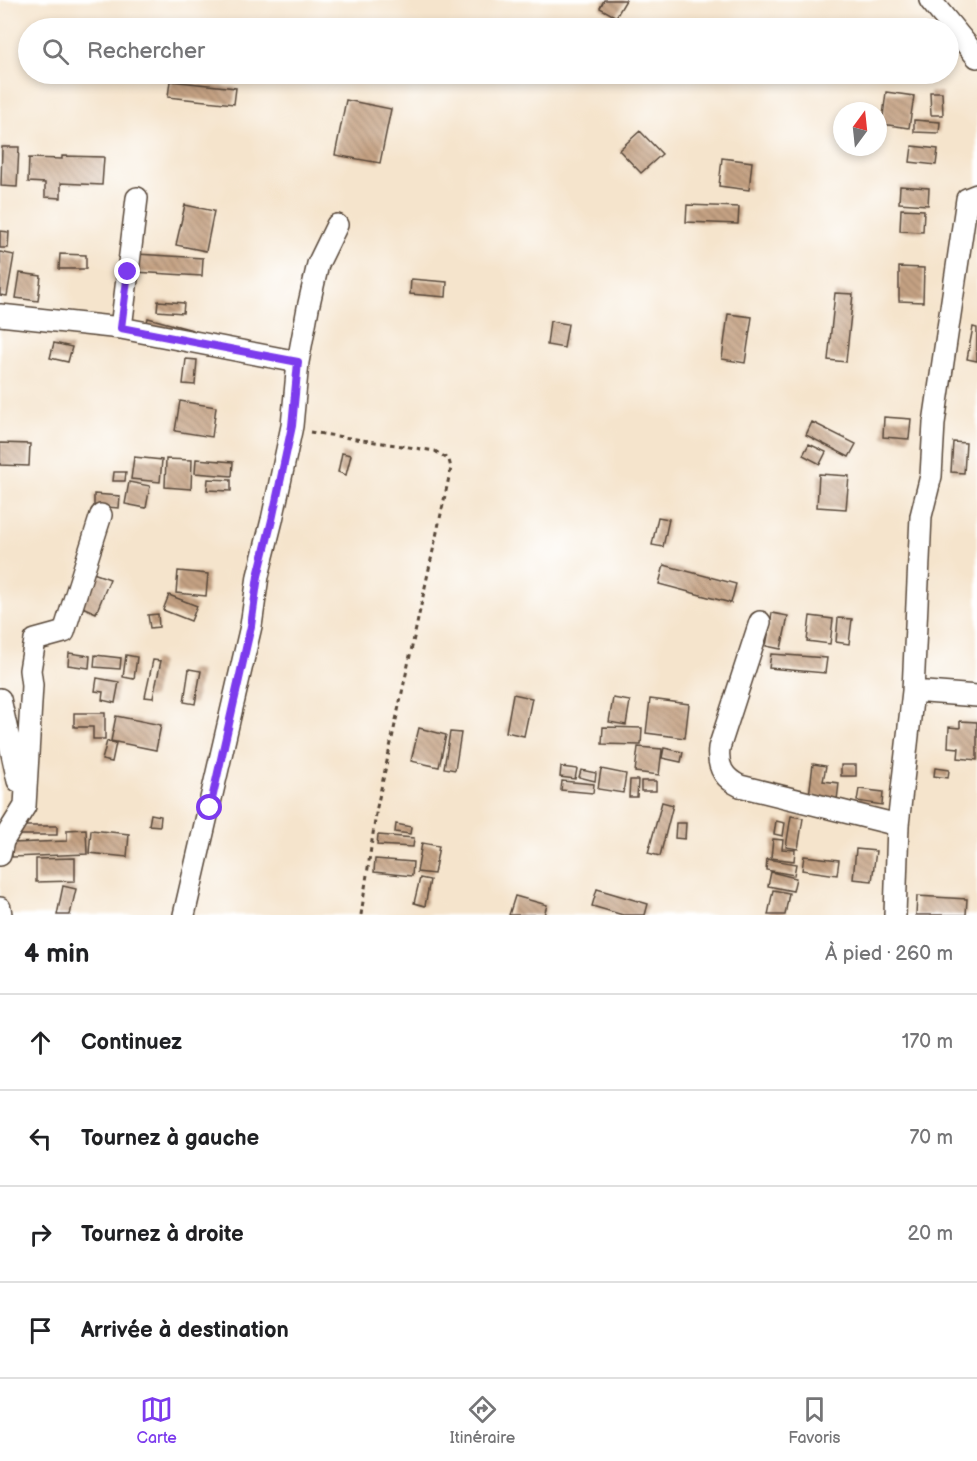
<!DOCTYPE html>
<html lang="fr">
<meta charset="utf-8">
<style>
body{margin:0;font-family:"Balsamiq Sans",sans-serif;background:#f2f2f2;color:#202124}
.compass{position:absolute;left:833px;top:102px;width:54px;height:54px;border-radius:50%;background:#fff;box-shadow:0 3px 9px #0003;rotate:15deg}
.stop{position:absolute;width:18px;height:18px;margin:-14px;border:4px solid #7c3aed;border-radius:50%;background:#fff}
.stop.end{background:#7c3aed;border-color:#fff;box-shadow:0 2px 6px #0008}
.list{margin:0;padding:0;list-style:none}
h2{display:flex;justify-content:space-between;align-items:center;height:78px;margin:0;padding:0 24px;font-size:26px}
h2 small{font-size:20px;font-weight:400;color:#757577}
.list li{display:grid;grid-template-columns:39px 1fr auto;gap:18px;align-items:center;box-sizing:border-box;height:96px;padding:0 24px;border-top:2px solid #e0e0e0}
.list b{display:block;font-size:22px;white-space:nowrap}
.list em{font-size:20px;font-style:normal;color:#757577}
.icon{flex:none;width:33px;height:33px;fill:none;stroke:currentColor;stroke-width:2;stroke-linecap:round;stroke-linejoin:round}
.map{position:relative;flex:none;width:977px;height:915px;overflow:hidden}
.search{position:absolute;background:#fff;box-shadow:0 3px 9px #0003;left:18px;right:18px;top:18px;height:66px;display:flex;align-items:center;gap:15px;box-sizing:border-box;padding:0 21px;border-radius:33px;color:#757577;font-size:22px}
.sheet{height:462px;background:#fff}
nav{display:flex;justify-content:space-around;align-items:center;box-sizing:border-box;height:84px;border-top:2px solid #e0e0e0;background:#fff;font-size:16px;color:#757577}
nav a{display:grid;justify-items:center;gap:3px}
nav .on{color:#7c3aed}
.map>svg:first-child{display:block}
.building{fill:url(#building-back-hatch)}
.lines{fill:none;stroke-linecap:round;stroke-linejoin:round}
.street-casing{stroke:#574638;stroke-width:24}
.path{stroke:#574638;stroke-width:3;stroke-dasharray:4.5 4.5;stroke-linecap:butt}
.street{stroke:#fff;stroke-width:21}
.route{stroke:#7c3aed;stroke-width:8}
</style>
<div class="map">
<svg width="977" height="915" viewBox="0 0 977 915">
<defs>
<pattern id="building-back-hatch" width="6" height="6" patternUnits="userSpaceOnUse" patternTransform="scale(1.5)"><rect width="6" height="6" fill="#c5a283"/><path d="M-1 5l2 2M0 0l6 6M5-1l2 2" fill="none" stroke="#a1846b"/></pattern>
</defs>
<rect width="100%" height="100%" fill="#fff"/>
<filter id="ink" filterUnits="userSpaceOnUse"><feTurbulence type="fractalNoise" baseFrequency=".0167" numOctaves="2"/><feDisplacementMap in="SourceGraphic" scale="12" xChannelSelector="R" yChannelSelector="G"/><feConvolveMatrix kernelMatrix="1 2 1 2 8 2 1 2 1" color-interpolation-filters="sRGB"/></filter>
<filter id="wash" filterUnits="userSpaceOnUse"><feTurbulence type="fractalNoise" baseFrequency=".008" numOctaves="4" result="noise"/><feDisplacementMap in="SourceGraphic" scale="24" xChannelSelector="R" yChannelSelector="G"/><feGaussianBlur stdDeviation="1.35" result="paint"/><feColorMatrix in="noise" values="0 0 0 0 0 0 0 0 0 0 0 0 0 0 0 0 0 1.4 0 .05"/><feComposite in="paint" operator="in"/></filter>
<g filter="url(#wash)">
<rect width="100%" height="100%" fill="#f5e4cc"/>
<g id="blocks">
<!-- building -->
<path class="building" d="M604 0H626L616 17 600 8Z
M598 22 615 23V28H598Z
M170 81 236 88 234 104 168 97Z
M886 92 914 96 909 128 882 124Z
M930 92H942L943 115H931Z
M346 100 391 109 380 163 335 155Z
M914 120 940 122 939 133 914 132Z
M640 131 662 154 641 173 619 150Z
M912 146 938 149 936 165 910 162Z
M2 147H19L17 187 1 186Z
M62 156 104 157 102 185 61 183V198L45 197V183L28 182 29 158 62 159Z
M722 158 752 162 749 190 719 186Z
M900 186 929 188 928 205 899 203Z
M185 205 214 211 206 251 176 245Z
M687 205 739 207 738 224 686 222Z
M901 209 924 210 923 232 900 231Z
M0 231 9 232 8 248H0Z
M0 252 14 255 7 296 0 295Z
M60 254 86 255V269H59Z
M136 254 203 258 202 276 135 272Z
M899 267 924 268 923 302 899 301Z
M20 273 41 276 38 301 16 298Z
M411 279 447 282 446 297 410 294Z
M835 293 853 294 846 362 828 360Z
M158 301 184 303 183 313 157 311Z
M728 314 752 317 745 363 722 359Z
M148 318 193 330 191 338 146 327Z
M550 321 568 324 564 348 547 345Z
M973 327 977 328V361L967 359Z
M54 343 72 347 68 362 50 358Z
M186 359 197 360 195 385 183 384Z
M180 401 216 407 212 437 175 431Z
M884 417 911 419 909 439 883 437Z
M812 422 856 444 849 457 806 435Z
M953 442 966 443 964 473 951 472Z
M0 443 30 444 29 466 0 465Z
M809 444 826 452 820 464 803 455Z
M342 453 351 455 346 475 338 472Z
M134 457 162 460 160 482 131 479Z
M166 459 192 460 191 489 165 487Z
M196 459 233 462 232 476 195 473Z
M114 472H126L125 481H113Z
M819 474 849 476 846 509 817 507Z
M208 479 231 480V491L207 490Z
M129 482 150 486 146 508 125 504Z
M94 494 120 496 119 508 94 506Z
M658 517 669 519 663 547 652 545Z
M664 565 736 584 731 603 659 584Z
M178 571 208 574 206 596 176 593Z
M93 573 110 579 96 613 80 606Z
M169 595 197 606 191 621 163 610Z
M772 613 788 616 781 649 766 646Z
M158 614 159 627 150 628 148 615Z
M810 616 833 619 830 644 807 641Z
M838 618 852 619 849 644 836 642Z
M69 653 90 656 89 668 68 665Z
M771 654 827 658 825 673 769 668Z
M95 655 121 658 120 669 94 667Z
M126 655 137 657 134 679 123 677Z
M153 660 161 661 153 698 145 697Z
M189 669 201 671 195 704 184 702Z
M97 678 119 682 115 703 102 700 103 692 95 691Z
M513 694 532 698 524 736 506 732Z
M613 698 630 701 626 725 609 722Z
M650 699 689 704 685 738 646 733Z
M74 713H105V739H93V727H74Z
M116 716 161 725 156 750 111 741Z
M960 721 977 722V760L958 758 959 748 948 747 949 727 960 728Z
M603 727 642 728 641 745 602 744Z
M419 728 446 735 439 767 411 761Z
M450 732 461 733 455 770 444 768Z
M107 741 116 743 112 762 102 760Z
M638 747 662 749 659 775 635 772Z
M664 748 683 752 681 762 662 758Z
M813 764 826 766 823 781 839 783 837 800 809 796Z
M841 765H856V776H841Z
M561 767 577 769 575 779 560 777Z
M935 768 949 770 948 778 934 776Z
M601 769 626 774 623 793 598 789Z
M581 770 596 773 595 781 579 777Z
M630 780H638L637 797H629Z
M562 781 594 784 593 793 561 790Z
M641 781H656V791H641Z
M859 789 883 792 882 805 857 801Z
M662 802 673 805 660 856 648 853Z
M151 814 161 816 160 826 149 825Z
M791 816 803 818 798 849 786 847Z
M776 821 785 823 783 836 774 834Z
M676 823H686L685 839 675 838Z
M396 824 411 827 410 834 395 832Z
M14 826H57V835H14Z
M86 829 87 854 12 857V843L67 841V830Z
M91 830 129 834 127 857 89 853Z
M378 835 414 838 413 847 377 845Z
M773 839 783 840 782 849 795 850 794 861 771 858Z
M422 843 439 846 434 874 417 872Z
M856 849 876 851 872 881 853 879Z
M804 856 839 860 837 875 802 870Z
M75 858V881L36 882V859Z
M375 859 413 862 412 876 374 872Z
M767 859 796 864 794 875 766 870Z
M771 872 796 878 793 891 768 886Z
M420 878 430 880 425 906 414 903Z
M63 886 76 889 70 915H57Z
M597 889 648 904 645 915H623L592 906Z
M773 890 789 893 785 915H768Z
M515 896 547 905 544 915H509Z
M917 896 967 899 966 915H916Z"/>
</g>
</g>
<g filter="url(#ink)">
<use href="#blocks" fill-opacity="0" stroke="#574638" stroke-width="1.5"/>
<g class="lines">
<!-- street casing -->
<g class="street-casing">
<path id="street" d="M930 0 977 57
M137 198 121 328 298 362
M0 315 121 328
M760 622 719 748C717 766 723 778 740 786L898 825
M913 691 977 696
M0 699 18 781
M0 855 3 841 25 806 32 685 30 670 35 640 64 632 101 515
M0 908 1 915
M184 915 251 626 258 576 272 520 292 426 298 362 308 308 318 264 337 225
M895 915 898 825 913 691 921 516 931 476 934 423 967 199 977 195"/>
</g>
<!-- path -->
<path class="path" d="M310 432 435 451 449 460 451 468 377 807 361 915"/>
<!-- street -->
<use href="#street" class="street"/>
</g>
</g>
<g class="lines" filter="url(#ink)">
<!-- route -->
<path class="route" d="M128 272 121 328 298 362 292 426 272 520 258 576 251 626 210 808"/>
</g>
</svg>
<svg class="compass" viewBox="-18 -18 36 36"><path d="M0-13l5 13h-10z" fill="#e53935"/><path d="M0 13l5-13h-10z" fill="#757577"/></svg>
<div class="stop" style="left:210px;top:808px"></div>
<div class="stop end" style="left:128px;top:272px"></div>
<div class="search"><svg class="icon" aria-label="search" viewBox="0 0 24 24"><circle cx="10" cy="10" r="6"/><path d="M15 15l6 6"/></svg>Rechercher</div>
</div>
<section class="sheet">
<h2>4 min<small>À pied · 260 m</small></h2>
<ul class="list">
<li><svg class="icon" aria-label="ahead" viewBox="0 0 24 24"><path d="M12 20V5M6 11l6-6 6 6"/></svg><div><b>Continuez</b></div><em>170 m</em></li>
<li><svg class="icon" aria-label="left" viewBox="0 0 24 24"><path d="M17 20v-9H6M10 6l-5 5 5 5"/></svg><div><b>Tournez à gauche</b></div><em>70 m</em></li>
<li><svg class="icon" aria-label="right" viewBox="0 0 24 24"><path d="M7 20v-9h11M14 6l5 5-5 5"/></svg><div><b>Tournez à droite</b></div><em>20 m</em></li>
<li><svg class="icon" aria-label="arrive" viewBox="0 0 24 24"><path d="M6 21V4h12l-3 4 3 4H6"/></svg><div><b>Arrivée à destination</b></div></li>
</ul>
</section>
<nav>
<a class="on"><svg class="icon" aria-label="map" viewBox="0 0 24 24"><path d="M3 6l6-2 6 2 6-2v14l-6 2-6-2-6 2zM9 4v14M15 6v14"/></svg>Carte</a>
<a><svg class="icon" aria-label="directions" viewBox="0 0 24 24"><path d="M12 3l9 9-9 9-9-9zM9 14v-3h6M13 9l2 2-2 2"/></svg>Itinéraire</a>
<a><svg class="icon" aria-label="saved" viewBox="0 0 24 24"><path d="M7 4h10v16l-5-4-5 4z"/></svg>Favoris</a>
</nav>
